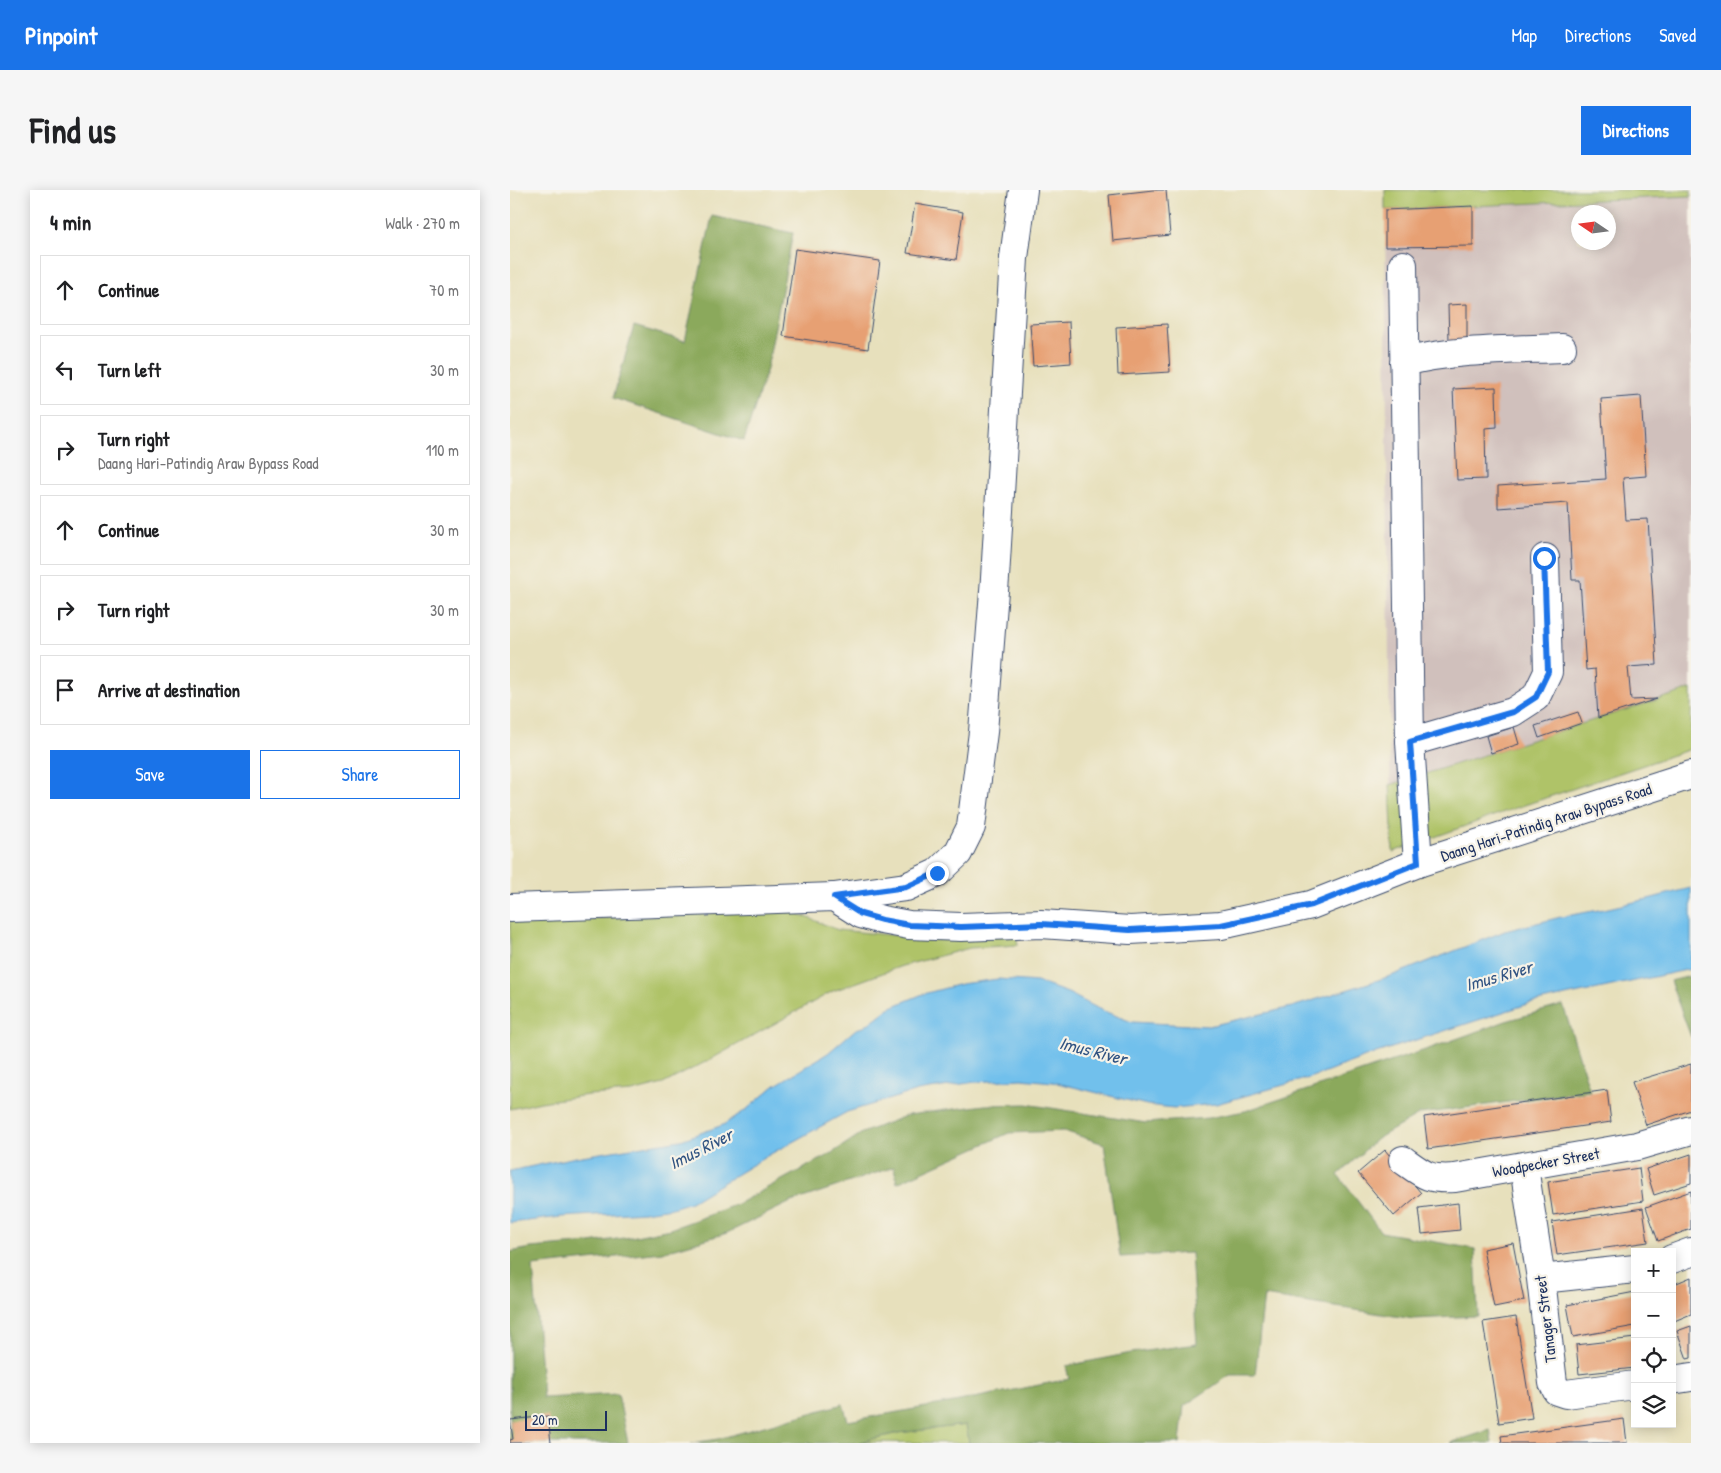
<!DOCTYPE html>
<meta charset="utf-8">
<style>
body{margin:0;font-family:"Patrick Hand",sans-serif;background:#f6f6f6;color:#202124}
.controls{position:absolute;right:15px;bottom:15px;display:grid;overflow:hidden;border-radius:0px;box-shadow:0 2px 12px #0003}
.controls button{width:45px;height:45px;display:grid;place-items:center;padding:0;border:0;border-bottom:1px solid #e0e0e0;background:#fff;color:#202124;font:25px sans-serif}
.compass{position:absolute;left:1061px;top:15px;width:45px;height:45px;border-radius:50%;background:#fff;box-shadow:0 2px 12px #0003;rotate:283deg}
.scale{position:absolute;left:15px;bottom:12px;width:82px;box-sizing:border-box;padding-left:5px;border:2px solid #1b2f5e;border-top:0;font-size:14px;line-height:18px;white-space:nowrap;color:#1b2f5e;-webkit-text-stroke:4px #f7f3e8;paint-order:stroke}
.stop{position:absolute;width:15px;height:15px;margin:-11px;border:4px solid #1a73e8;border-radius:50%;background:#fff}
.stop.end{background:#1a73e8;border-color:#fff;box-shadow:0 1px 5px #0008}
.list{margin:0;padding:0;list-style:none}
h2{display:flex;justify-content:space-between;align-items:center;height:65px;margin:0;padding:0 20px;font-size:21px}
h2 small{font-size:16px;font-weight:400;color:#757577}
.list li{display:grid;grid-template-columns:32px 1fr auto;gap:15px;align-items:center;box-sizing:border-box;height:70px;margin:0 10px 10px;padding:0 10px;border:1px solid #e0e0e0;border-radius:0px}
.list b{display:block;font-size:19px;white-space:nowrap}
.list p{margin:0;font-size:16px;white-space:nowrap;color:#757577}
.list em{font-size:16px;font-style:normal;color:#757577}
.actions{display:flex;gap:10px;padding:15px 20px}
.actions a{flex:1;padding:11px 0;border:1px solid #1a73e8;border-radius:0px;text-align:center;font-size:18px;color:#1a73e8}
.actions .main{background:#1a73e8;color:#fff}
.icon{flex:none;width:28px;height:28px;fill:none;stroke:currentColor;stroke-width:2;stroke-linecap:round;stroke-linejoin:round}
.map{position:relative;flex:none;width:1181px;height:1253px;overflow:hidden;border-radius:0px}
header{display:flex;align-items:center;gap:30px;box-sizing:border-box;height:70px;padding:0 25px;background:#1a73e8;color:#fff}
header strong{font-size:24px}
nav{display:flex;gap:28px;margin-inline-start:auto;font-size:18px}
.intro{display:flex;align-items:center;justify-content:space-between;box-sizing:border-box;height:120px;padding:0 30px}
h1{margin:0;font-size:35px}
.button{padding:12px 22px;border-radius:0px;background:#1a73e8;color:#fff;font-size:18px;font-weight:700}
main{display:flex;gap:30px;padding:0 30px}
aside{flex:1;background:#fff;border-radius:0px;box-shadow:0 2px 12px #0003}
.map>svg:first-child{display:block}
.industrial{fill:#d0c0bc;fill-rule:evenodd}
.green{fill:#afc367;stroke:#657962}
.forest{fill:#8ba95c;stroke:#536c5d}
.water{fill:#71c0ec;stroke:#4678a5}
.building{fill:#e7a073}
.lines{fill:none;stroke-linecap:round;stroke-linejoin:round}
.minor-casing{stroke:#3a4a6c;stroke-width:30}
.major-casing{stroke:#3a4a6c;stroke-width:30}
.minor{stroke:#fff;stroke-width:28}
.major{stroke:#fff;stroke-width:28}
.route{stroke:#1a73e8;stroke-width:6}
.labels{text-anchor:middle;stroke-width:4.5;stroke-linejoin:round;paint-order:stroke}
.street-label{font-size:16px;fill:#1b2f5e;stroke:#f7f3e8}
.water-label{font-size:18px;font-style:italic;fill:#305382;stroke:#f7f3e8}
</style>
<header>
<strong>Pinpoint</strong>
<nav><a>Map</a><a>Directions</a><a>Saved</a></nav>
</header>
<div class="intro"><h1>Find us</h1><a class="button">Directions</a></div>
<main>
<aside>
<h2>4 min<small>Walk · 270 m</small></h2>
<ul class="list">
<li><svg class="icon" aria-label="ahead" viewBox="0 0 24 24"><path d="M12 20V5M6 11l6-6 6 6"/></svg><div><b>Continue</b></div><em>70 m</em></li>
<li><svg class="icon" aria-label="left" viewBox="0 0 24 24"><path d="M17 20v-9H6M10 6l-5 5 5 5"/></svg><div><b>Turn left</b></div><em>30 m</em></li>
<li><svg class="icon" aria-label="right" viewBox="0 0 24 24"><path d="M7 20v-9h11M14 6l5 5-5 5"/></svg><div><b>Turn right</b><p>Daang Hari-Patindig Araw Bypass Road</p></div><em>110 m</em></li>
<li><svg class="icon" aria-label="ahead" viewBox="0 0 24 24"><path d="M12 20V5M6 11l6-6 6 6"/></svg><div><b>Continue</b></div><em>30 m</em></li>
<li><svg class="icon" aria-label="right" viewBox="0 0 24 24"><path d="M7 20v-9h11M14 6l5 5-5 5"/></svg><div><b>Turn right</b></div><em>30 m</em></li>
<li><svg class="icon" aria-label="arrive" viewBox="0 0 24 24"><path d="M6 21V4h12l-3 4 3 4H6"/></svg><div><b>Arrive at destination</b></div></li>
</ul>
<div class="actions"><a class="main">Save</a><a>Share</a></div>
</aside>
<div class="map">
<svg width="1181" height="1253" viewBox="0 0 1181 1253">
<rect width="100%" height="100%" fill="#f7f3e8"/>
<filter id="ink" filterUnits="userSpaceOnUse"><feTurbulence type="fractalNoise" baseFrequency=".02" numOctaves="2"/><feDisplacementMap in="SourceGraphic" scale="10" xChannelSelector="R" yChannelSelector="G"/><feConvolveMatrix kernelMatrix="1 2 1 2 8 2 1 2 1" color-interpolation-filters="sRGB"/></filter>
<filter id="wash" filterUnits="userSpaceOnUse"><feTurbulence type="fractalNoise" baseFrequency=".0096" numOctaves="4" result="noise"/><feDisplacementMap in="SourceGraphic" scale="20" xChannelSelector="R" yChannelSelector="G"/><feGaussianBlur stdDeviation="1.12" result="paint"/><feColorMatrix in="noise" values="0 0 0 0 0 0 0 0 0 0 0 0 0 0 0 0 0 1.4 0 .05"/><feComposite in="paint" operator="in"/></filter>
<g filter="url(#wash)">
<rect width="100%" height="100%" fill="#e7e0bc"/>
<!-- industrial -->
<path class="industrial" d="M1181 6V499L880 595 875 20ZM1068 22H1098V52H1068Z"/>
<!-- green -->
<path class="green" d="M875 0H1181V6L875 20Z
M1181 499V559L997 621 883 662 880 595Z
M270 716 328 740 412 748 505 738 508 755 460 758 392 776 323 801 203 868 153 894 122 902 78 905 31 912 0 919V730C90 731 180 723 270 716Z
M456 1235 459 1253 349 1252 388 1243Z"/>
<!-- forest -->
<path class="forest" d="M202 26 283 43 257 179 234 251 103 208 124 136 175 151Z
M1181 786V847L1160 791Z
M1053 815 1080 901 910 924 867 949 828 985 871 1042 965 1059 968 1126 904 1129 754 1106 745 1185H720L674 1216 670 1253H459L456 1235 388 1243 346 1253H181L208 1249 333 1214 338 1231 449 1211 559 1189 556 1176 621 1163 687 1154 681 1063 610 1067 594 954 554 941 499 943 387 993 384 977 281 1012 217 1043 152 1062 23 1076 33 1208 108 1204 118 1253H0V1062L21 1058 79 1053 121 1047 160 1039 191 1028 227 1014 322 963 352 943 398 925 475 915 516 914 636 933 698 928 735 921 921 858 996 831Z
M980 1240 982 1253H940Z"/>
<!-- water -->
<path class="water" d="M1181 698V779L1018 814 866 863 799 888 706 914 664 918 637 915 543 892 511 889 465 892 407 901 337 922 257 966 181 1012 162 1018 134 1022 51 1027 0 1033V981L66 967 171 950 213 935 236 920 264 896 318 863 346 839 354 837 379 818 413 804 451 794 488 789 527 792 558 803 591 820 622 832 699 836 782 817 881 786 995 741 1051 727 1094 719 1142 708Z"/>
<g id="blocks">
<!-- building -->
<path class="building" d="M643 0H656L660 45 603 51 599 5Z
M405 14 453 22 446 70 397 63Z
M963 16V56L875 57V20Z
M285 59 370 71 358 159 273 146Z
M957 114V151H939L938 115Z
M559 132 561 173 523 176 520 134Z
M657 134 660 182 608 185 606 137Z
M986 197 987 237 975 238 976 289 947 290 943 199Z
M1131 206 1136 286 1113 288 1116 330 1138 329 1147 475 1118 477 1121 510 1147 509 1088 528 1085 479 1076 480 1070 390H1062L1058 313 988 318V296L1096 289 1091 209Z
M1068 522 1072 533 1029 548 1025 536Z
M1004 537 1009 554 981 563 976 546Z
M1181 874V920L1136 935 1122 892Z
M1097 900 1101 932 918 959 914 927Z
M875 960 911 1003 884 1026 848 983Z
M1181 964V993L1144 1005 1136 979Z
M1129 978 1133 1011 1043 1025 1038 992Z
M1181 1001V1039L1148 1051 1136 1017Z
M948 1013 950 1040 912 1044 909 1018Z
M1133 1018 1138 1052 1047 1065 1042 1032Z
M1003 1053 1014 1111 984 1117 973 1059Z
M1181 1087V1124L1162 1132V1095Z
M1125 1102V1136L1063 1147 1057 1115Z
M1006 1127 1022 1228 989 1233 973 1132Z
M1181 1136V1168L1177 1169 1167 1141Z
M1125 1148V1178L1069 1184 1066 1155Z
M38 1226 41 1253H0V1250L3 1249 0 1230Z
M1114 1229 1117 1253H992L991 1246Z"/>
</g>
</g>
<g filter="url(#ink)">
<use href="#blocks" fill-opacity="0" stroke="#3a4a6c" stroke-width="1"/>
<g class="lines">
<!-- minor casing -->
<g class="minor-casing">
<path id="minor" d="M893 75 900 552 908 673
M894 172C946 159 999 160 1052 158
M900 552 1003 522 1026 507 1038 482 1035 368
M324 707 396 697 427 683 448 663 461 637 473 542 485 388 504 68 513 0
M893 970C914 985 918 990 945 988L1127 956 1181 940
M1014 977 1031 1089 1043 1193 1047 1201 1056 1204 1125 1195
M1162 1069 1181 1062
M1031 1089 1125 1079
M1162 1190 1181 1187"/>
</g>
<!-- major casing -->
<g class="major-casing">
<path id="major" d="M0 718 324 707 351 724 372 730 399 735 451 737 531 734 620 740 711 735 801 715 908 673 1181 585"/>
</g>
<!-- minor -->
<use href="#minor" class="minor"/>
<!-- major -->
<use href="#major" class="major"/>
</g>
</g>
<g class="lines" filter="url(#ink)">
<!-- route -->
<path class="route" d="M427 683 396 697 324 707 351 724 372 730 399 735 451 737 531 734 620 740 711 735 802 715 908 673 900 552 1003 522 1026 507 1038 482 1034 368"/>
</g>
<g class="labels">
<!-- street labels -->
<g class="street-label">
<text transform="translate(1036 632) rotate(-18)" y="6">Daang Hari-Patindig Araw Bypass Road</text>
<text transform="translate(1036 972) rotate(-10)" y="6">Woodpecker Street</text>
<text transform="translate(1035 1129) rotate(-97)" y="6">Tanager Street</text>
</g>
<!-- water labels -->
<g class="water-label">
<text transform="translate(989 786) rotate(-16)" y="6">Imus River</text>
<text transform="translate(583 861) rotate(14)" y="6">Imus River</text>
<text transform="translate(191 959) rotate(-27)" y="6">Imus River</text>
</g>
</g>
</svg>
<div class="controls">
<button>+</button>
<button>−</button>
<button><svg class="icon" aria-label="locate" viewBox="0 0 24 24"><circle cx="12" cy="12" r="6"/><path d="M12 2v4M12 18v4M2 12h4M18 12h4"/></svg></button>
<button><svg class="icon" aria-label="layers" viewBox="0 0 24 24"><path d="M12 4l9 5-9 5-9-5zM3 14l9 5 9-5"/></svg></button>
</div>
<svg class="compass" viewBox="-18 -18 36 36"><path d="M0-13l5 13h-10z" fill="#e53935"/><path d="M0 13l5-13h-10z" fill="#757577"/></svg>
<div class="scale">20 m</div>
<div class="stop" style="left:1034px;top:368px"></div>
<div class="stop end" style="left:427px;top:683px"></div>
</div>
</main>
